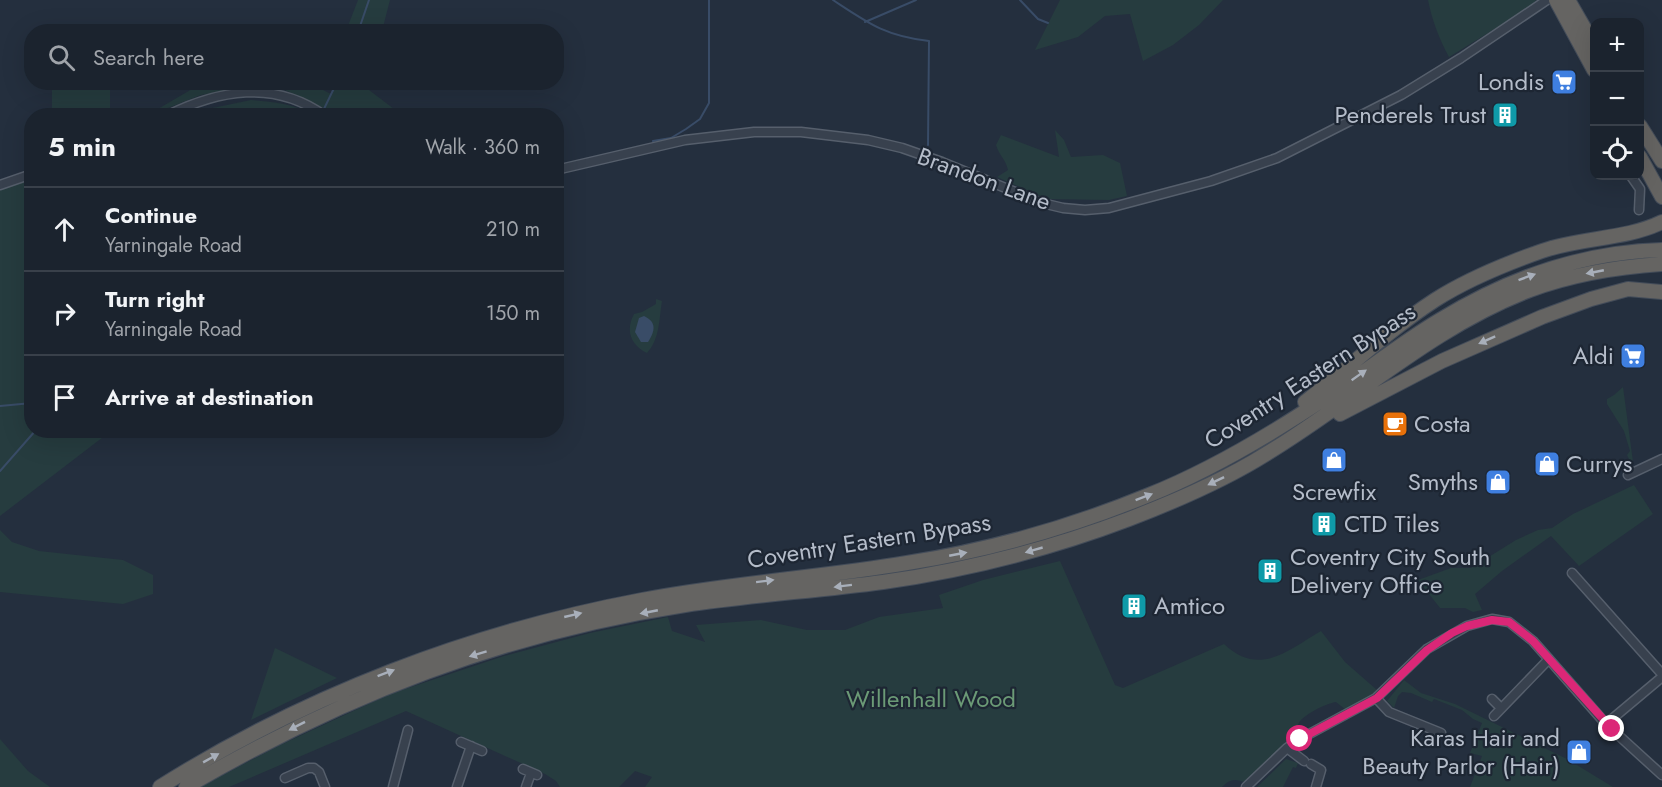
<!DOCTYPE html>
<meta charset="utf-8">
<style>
body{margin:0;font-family:Jost,sans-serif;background:#282f3a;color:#f1f3f6}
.controls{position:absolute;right:18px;top:18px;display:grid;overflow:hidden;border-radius:12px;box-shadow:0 6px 24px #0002}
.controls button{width:54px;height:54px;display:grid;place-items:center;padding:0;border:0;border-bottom:2px solid #39404a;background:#1b232e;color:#f1f3f6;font:30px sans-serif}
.stop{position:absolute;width:18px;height:18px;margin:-14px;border:4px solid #db2777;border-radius:50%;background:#fff}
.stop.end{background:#db2777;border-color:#fff;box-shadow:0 2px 6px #0008}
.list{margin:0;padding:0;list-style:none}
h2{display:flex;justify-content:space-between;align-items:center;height:78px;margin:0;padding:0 24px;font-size:26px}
h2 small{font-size:20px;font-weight:400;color:#a0a4aa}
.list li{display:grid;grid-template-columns:39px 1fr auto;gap:18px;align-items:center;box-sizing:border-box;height:84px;padding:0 24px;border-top:2px solid #39404a}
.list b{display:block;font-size:22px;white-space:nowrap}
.list p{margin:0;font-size:20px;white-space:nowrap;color:#a0a4aa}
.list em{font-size:20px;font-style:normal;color:#a0a4aa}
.icon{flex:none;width:33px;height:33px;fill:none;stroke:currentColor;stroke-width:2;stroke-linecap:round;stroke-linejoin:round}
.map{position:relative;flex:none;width:1662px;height:787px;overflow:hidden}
.search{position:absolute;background:#1b232e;box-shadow:0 6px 24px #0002;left:24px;top:24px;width:540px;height:66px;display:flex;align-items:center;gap:15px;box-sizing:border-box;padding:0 21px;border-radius:24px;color:#a0a4aa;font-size:22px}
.panel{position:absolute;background:#1b232e;box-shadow:0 6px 24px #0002;left:24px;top:108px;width:540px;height:330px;border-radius:24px}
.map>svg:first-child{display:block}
.green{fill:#263c3f}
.water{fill:#394c67}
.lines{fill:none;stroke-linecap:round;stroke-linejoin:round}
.stream{stroke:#394c67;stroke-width:2}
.minor-casing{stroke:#565f6c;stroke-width:11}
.trunk-casing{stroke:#434c59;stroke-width:16}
.minor{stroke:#38414e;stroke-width:8}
.trunk{stroke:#656462;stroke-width:14}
.oneway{fill:#a8afba}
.route{stroke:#db2777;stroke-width:8}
.labels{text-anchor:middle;stroke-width:4.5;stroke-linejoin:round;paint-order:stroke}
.poi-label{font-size:24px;fill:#b4bcc9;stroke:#1d2633;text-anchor:end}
.street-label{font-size:24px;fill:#b4bcc9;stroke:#1d2633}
.park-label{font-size:24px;fill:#6b9a76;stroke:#1d2633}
</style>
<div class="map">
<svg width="1662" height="787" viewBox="0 0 1662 787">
<rect width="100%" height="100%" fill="#242f3e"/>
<!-- green -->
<path class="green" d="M358 0H390L382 31H346Z
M1060 0H1223L1199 25 1173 45 1143 61 1130 14 1105 16 1078 37 1035 50Z
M1428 0H1536L1532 6 1449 57C1439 39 1432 20 1428 0Z
M204 82 309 83 331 94 337 83H370L369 90 394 109 399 115H338L283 89H234L201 95 150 115 146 116Z
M110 84V115H43L52 113V88Z
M251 100C271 102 294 103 311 115H194L203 110Z
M1055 130 1064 140 1071 157 1103 155 1120 163 1127 196 1109 200 1047 199 997 177 1008 170C1006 160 999 155 996 145L1001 135 1059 157Z
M31 179 32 430 111 431 0 516V190Z
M656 299 662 301C659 319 660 339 647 353 631 345 625 331 634 314L642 312 656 304Z
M1623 387 1633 462 1631 463 1627 455 1630 451 1624 431 1607 404V399L1614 395Z
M1634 485 1653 514 1579 566 1551 536 1502 571 1475 594 1482 610 1473 612 1465 608H1440L1418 580 1451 568H1471L1516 540 1538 530 1552 528 1573 514Z
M0 530 12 542 39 551 123 560 153 575V594L123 604 0 592Z
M1060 561 1115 685 1123 688 1224 644C1259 677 1287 651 1321 631L1345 662 1377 690 1370 697 1346 710 1336 702C1327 703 1300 716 1298 725 1298 729 1299 732 1299 735L1284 745 1244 782C1234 778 1229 780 1222 787H645L652 777 635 771 619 787H560L556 781 545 774 406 711 229 787H200L280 745 390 694 504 656 590 633 668 617 672 631 705 642 696 625 761 620 807 630H845L879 617 943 608 939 595 983 580Z
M275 648 337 678 251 720Z
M1404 680 1421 693 1455 704 1567 759 1613 787H1470L1482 756 1470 753 1482 723 1473 719 1462 710 1434 699 1432 702 1411 693 1402 692 1398 696 1394 708 1387 701Z
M0 739 28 771 50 787H0Z
M1286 759 1298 763 1296 768 1293 767 1283 787H1257Z"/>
<!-- water -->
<path class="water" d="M644 316C657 322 655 331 648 342H641L635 332 639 318Z"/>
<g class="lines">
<!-- stream -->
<path class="stream" d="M833 0C868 23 885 36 929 41L928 145
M1020 0 1038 19 1048 23
M865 22 916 0
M358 32 369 0
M322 113 337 82
M653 141 671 138 686 129 700 119 709 103V0
M0 406 32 403
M0 471 36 430"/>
<!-- minor casing -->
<g class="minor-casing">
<path id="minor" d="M166 116C218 90 274 79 325 116
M556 170 685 140 754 132H801L868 140 902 148 942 162 1042 203 1063 208 1085 210 1109 208 1211 181 1277 158 1401 95 1461 58 1547 0
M1631 176 1640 189 1639 210
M0 185 32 174
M1628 475 1662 459
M1572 573 1662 674
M1376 698 1389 712 1441 733
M1492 699 1501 708
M1494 716 1549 659
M1606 724 1662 677
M461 742 482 751
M1287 748 1304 761
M1311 764 1321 770 1316 787
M523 769 537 775
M285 778 308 768H314L319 772 325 787
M393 787 408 730
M457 787 471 746
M526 787 531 773
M1246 787 1287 748 1300 739 1376 698 1427 649 1467 626 1492 619 1509 622 1533 641 1606 724 1662 775"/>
</g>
<!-- trunk casing -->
<g class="trunk-casing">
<path id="trunk" d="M1556 0 1594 70
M1568 0 1594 45
M1640 126 1662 161
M1640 157 1662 197
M1305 402C1348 368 1389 330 1435 300 1468 279 1505 264 1542 251 1581 237 1625 240 1662 222
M1340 414 1442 361 1542 317 1591 299 1628 289 1662 292
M160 787C306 695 472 632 642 600 729 583 819 578 907 563 990 550 1071 527 1149 495 1214 469 1275 432 1333 393 1369 369 1403 342 1440 320 1507 279 1583 252 1662 250
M186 787C344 695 504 633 685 605 750 595 817 591 883 582 967 570 1050 549 1129 519 1176 501 1223 481 1266 454 1354 401 1432 327 1530 290 1573 274 1616 267 1662 264"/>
</g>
<!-- minor -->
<use href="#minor" class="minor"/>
<!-- trunk -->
<use href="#trunk" class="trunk"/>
</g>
<!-- one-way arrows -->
<defs><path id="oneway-solid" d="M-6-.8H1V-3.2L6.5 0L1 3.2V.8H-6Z" transform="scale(1.5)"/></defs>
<g class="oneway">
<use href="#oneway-solid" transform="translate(1595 272) rotate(169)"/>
<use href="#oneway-solid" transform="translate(1527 277) rotate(-20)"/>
<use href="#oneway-solid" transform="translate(1487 340) rotate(156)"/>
<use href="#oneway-solid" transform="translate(1359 375) rotate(-35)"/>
<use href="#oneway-solid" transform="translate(1216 481) rotate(154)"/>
<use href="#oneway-solid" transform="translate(1144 497) rotate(-21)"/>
<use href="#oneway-solid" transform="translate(1034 550) rotate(164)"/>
<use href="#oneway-solid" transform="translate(958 554) rotate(-11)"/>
<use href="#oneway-solid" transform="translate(765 581) rotate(-7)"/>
<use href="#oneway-solid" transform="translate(843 586) rotate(173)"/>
<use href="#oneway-solid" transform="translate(649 612) rotate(169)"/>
<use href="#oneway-solid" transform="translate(573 615) rotate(-13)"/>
<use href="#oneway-solid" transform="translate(478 654) rotate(163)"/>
<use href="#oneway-solid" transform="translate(386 673) rotate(-21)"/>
<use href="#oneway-solid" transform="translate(297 726) rotate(153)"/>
<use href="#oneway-solid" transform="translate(211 758) rotate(-29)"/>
</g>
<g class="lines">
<!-- route -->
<path class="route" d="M1300 739 1377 698 1427 650 1452 633 1467 626 1492 620 1509 622 1533 641 1612 729"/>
</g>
<!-- icons -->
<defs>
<g id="supermarket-square" transform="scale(1.35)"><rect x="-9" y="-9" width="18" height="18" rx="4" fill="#3f7fe0" stroke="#1d2633"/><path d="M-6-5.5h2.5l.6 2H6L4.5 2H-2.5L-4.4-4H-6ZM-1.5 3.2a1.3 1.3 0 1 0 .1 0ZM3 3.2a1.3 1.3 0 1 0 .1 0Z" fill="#fff"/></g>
<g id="building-square" transform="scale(1.35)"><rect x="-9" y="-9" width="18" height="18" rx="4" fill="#0f9aa8" stroke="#1d2633"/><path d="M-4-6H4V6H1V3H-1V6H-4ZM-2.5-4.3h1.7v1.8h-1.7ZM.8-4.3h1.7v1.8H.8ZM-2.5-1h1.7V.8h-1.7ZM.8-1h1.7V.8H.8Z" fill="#fff"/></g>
<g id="cafe-square" transform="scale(1.35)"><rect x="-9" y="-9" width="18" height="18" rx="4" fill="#e8710a" stroke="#1d2633"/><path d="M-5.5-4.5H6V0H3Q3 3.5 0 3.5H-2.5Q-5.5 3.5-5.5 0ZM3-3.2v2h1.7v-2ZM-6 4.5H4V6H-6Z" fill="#fff"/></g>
<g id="shop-square" transform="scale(1.35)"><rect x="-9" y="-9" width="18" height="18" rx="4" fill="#3f7fe0" stroke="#1d2633"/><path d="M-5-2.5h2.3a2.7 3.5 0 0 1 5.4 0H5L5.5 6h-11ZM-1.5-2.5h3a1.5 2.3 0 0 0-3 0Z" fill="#fff"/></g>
</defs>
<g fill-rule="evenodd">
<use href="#supermarket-square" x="1564" y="82"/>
<use href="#building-square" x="1505" y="115"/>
<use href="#supermarket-square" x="1633" y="356"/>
<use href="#cafe-square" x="1395" y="424"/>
<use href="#shop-square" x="1334" y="460"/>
<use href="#shop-square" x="1547" y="464"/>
<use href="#shop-square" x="1498" y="482"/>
<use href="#building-square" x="1324" y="524"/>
<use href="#building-square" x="1270" y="571"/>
<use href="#building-square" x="1134" y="606"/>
<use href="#shop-square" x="1579" y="752"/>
</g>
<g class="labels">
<!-- poi labels -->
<g class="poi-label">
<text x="1544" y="90">Londis</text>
<text x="1486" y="123">Penderels Trust</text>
<text x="1614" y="364">Aldi</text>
<text x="1414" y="432" text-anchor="start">Costa</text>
<text x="1566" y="472" text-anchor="start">Currys</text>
<text x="1478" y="490">Smyths</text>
<text x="1334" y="500" text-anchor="middle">Screwfix</text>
<text x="1344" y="532" text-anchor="start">CTD Tiles</text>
<text x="1290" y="565" text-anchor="start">Coventry City South<tspan x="1290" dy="28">Delivery Office</tspan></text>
<text x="1154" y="614" text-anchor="start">Amtico</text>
<text x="1560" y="746">Karas Hair and<tspan x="1560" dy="28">Beauty Parlor (Hair)</tspan></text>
</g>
<!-- street labels -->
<g class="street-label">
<text transform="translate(984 179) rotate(20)" y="8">Brandon Lane</text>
<text transform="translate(1310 376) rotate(-33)" y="8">Coventry Eastern Bypass</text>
<text transform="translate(869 541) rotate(-9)" y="8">Coventry Eastern Bypass</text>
</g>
<!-- park labels -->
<g class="park-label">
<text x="931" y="707">Willenhall Wood</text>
</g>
</g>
</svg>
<div class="controls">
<button>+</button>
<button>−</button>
<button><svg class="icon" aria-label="locate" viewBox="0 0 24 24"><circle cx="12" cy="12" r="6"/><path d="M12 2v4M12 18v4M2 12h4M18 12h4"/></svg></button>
</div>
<div class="stop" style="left:1300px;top:739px"></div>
<div class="stop end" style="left:1612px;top:729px"></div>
<div class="search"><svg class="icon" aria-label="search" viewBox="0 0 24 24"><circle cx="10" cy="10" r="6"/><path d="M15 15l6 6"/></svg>Search here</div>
<section class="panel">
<h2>5 min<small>Walk · 360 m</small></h2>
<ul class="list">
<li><svg class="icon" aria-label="ahead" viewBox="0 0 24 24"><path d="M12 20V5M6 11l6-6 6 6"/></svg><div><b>Continue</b><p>Yarningale Road</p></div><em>210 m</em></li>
<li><svg class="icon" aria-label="right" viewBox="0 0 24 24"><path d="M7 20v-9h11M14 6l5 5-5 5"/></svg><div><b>Turn right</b><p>Yarningale Road</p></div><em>150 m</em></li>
<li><svg class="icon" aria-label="arrive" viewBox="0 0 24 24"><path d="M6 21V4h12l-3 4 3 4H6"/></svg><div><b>Arrive at destination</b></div></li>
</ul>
</section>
</div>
